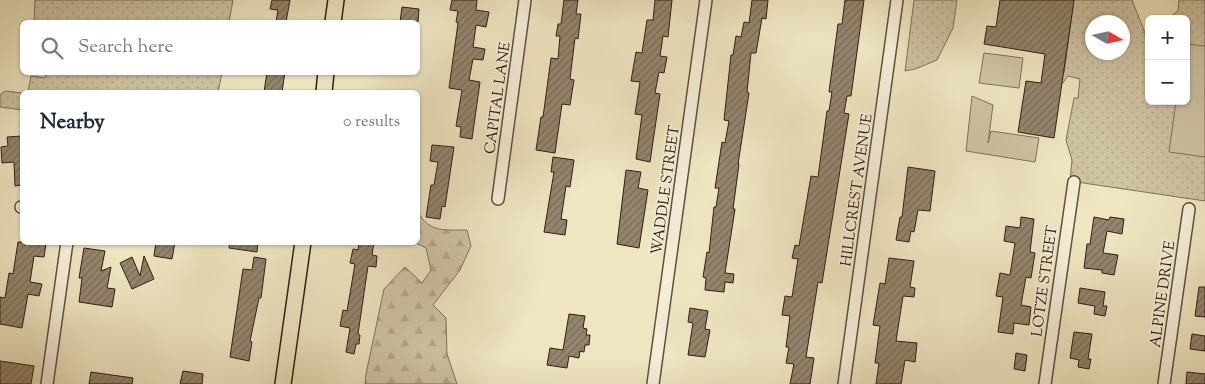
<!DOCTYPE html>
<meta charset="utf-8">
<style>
body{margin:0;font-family:"Sorts Mill Goudy",serif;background:#f2f2f3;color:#1f2937}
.controls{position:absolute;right:15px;top:15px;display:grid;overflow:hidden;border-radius:8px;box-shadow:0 1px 4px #0004}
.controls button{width:45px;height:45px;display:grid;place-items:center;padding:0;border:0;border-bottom:1px solid #e0e1e3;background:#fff;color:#1f2937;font:25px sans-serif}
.compass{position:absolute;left:1085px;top:15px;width:45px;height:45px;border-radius:50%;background:#fff;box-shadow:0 1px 4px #0004;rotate:99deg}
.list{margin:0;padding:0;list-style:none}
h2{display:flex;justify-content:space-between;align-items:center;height:65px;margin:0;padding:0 20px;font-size:21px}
h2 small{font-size:16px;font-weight:400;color:#747a83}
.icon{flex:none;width:28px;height:28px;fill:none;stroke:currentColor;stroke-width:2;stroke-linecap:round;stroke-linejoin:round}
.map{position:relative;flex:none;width:1205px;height:384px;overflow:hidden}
.search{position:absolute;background:#fff;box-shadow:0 1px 4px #0004;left:20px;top:20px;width:400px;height:55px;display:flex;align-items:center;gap:12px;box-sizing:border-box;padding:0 18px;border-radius:8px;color:#747a83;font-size:19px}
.panel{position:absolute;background:#fff;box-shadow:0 1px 4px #0004;left:20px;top:90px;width:400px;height:155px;border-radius:8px}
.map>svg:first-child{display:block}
.grass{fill:url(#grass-dots);stroke:#80705b;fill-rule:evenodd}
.forest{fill:url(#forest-firs);stroke:#80705b}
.park{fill:#cec3a3;stroke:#80705b}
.building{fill:url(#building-hatch);stroke:#321c13}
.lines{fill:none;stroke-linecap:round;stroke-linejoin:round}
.minor-casing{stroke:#614e3e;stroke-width:14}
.major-casing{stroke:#321c13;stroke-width:18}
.minor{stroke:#f4eed7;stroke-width:11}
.major{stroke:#eee5c1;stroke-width:15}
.labels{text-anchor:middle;stroke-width:4;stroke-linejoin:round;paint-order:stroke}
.street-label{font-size:15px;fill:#321c13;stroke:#f4eed7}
</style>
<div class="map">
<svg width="1205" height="384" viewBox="0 0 1205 384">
<defs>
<pattern id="grass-dots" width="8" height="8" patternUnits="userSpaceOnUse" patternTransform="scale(1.25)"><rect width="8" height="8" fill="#cec3a3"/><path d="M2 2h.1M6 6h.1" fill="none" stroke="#b1a78b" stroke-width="1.8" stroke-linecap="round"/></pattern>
<pattern id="forest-firs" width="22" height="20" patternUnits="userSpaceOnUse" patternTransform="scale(1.25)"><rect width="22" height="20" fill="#cec3a3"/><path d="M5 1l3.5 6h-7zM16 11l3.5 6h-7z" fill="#b1a78b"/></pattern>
<pattern id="building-hatch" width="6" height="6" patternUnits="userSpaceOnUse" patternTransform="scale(1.25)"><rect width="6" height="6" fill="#94856d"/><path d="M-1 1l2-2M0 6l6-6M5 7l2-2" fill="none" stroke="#796c58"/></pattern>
</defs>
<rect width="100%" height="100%" fill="#eee5c1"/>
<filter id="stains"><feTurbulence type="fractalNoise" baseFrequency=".004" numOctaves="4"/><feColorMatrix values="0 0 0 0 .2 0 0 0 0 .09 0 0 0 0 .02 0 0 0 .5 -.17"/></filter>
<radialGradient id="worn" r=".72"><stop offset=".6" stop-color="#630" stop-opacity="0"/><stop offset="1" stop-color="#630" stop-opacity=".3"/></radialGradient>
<!-- grass -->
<path class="grass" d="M35 0H233L229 22H34Z
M914 0H957L953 28 937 60 915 69 905 71Z
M1074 0H1132L1145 33 1146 47 1149 46V101H1186V19H1167L1178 11 1179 0H1205V201L1070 181 1072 160 1066 140 1074 98H1078L1080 79 1068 76 1062 84 1047 82 1064 73ZM1092 22H1122V52H1092Z
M46 73V72L222 73 218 92H28L31 76 45 78Z
M5 91 22 93V110L0 107V95Z"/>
<!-- forest -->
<path class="forest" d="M418 212C429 233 446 230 467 230L471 246 460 270 433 305 446 318 447 354 457 384H365L366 374 384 289 405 267 422 283 431 270 426 248 416 243 418 242Z"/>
<!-- park -->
<path class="park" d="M1186 44 1205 46V157L1169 152 1176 101H1186Z
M984 53 1023 58 1019 88 979 83Z
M972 96 993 105 988 143 991 131 1039 138 1035 162 966 151Z"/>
<!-- building -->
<path class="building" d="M272 0H290L286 22H276L278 10 270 9Z
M452 0H477L476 10 489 12 486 27 476 25 473 47 485 49 483 60 473 59 469 80 480 82 472 139 460 137 461 127 456 126 462 90 449 88 458 23 456 22 458 11 450 10Z
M564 0H578L576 14H581L578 39 575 38 570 79 574 80 570 105 562 104 555 153 536 150 541 117H543L551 58 558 59 560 36H556L558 24H561Z
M655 0H672L668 37 663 36 660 56 667 57 664 73 659 72 655 93 660 94 650 162 636 159 642 115 635 114 640 82 631 81 636 52 642 53 647 20H653Z
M752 0H768L766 19 762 18 756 53H751L747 92 749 93 738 164H739L733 209H735L725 273 734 274 733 283 725 282 724 292 705 290 706 278 703 277 707 252 709 253 714 207H716L719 188H715L722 142 725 143 729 121 724 120 731 55H733L736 36 741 37 744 22 749 23Z
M845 0H864L851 96H847L844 113 849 114 822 283 818 282 806 357 814 358 810 384H790L794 364 786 363 789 347H786L790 316 782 315 785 296 792 297 798 259 792 258 795 245 799 246 811 176 818 177 827 111H829L832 92H829L838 24H842Z
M1000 0H1074L1054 138 1018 132 1026 81 1041 83 1045 54 984 44 987 26 996 27Z
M402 7 419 9 418 22H400Z
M267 72H285L282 92H264Z
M22 136V185L15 186 14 162 2 163 1 147 8 146 7 137Z
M432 145 454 147 445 207 442 206 440 219 426 217 431 185H434L438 162 430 161Z
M553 157 574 160 570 187 566 186 561 219 567 220 565 235 544 232 554 172H551Z
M908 167 935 171 930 211 918 210 914 232 911 231 909 242 896 240 900 217H902Z
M626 170 641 172 638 188 648 190 639 248 617 244Z
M1021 217 1034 219 1030 252 1035 253 1031 278 1026 277 1021 305 1031 307 1029 325 1014 323 1013 334 998 332 1003 297 996 296 1000 273 1010 275 1015 243 1004 241 1006 226 1020 228Z
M1094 217 1109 220 1110 217 1124 219 1122 234 1107 231 1103 253 1118 255 1114 275 1102 273V270L1084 268 1087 244H1090Z
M18 242 46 244 44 257 34 256 30 282 42 284 39 296 28 294 22 328 0 324V297L5 298 9 273 13 274Z
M156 242H175L172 259 154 256Z
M230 242H258L257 252 229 248Z
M359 242H374L372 255 377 256 376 267 368 266 358 334 360 335 359 344H356L354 354 346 352 350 328 340 326 343 310 347 311 355 264 350 263 353 249 358 250Z
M84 248 105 251 101 271 111 267 107 288 115 289 112 307 79 302 82 278H79Z
M144 256 154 279 132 289 120 263 132 257 140 276Z
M254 257 266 259 261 298H259L250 341 252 342 249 361 230 357 243 269 252 270Z
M889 258 914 261 910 287 915 288 914 297 903 296 896 341 917 343 915 362 905 360 901 384H876L879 363H875L880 326 873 325 880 283 885 284Z
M1199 287H1205V317L1195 316Z
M1080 288 1105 292 1103 306H1107L1105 316 1094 314 1095 306 1078 303Z
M690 308 708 311 705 329 710 330 705 357 688 355 693 323 688 322Z
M569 314 585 316 583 328 587 329 586 335H590L589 345H585L584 352 580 351 579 358 569 356 567 368 547 365 550 348 563 350Z
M1074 332 1092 334 1088 359H1091L1089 369 1078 367 1079 360 1070 358Z
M1192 334 1205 336V351L1190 349Z
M1016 353 1027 355 1025 371 1014 369Z
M0 361 34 366 31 384H0Z
M183 371 203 374 202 384H180Z
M91 372 133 378 132 384H89Z
M1187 372 1205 374V384H1186Z"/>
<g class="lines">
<!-- minor casing -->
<g class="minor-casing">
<path id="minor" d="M498 199 525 0
M21 207H22
M47 384 67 242
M653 384 706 0
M844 384 897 0
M1045 384 1074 182
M1164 384 1189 209"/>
</g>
<!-- major casing -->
<g class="major-casing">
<path id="major" d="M333 22 336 0
M324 92 326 72
M283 384 303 242"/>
</g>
<!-- minor -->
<use href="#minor" class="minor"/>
<!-- major -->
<use href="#major" class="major"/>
</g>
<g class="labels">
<!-- street labels -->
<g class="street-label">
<text transform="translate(497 98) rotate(-82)" y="5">CAPITAL LANE</text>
<text transform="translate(665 190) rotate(-82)" y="5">WADDLE STREET</text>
<text transform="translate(856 190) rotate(-82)" y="5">HILLCREST AVENUE</text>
<text transform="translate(1044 281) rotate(-82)" y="5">LOTZE STREET</text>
<text transform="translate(1162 294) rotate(-82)" y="5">ALPINE DRIVE</text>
</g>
</g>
<rect width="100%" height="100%" filter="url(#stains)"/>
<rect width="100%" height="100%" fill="url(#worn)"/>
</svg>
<div class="controls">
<button>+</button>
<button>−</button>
</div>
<svg class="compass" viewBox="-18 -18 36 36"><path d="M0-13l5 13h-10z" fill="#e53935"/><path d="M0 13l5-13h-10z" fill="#747a83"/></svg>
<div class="search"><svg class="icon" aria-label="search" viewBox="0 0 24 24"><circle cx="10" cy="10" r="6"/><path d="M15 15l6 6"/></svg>Search here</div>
<section class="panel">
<h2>Nearby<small>0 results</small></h2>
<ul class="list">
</ul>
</section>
</div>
